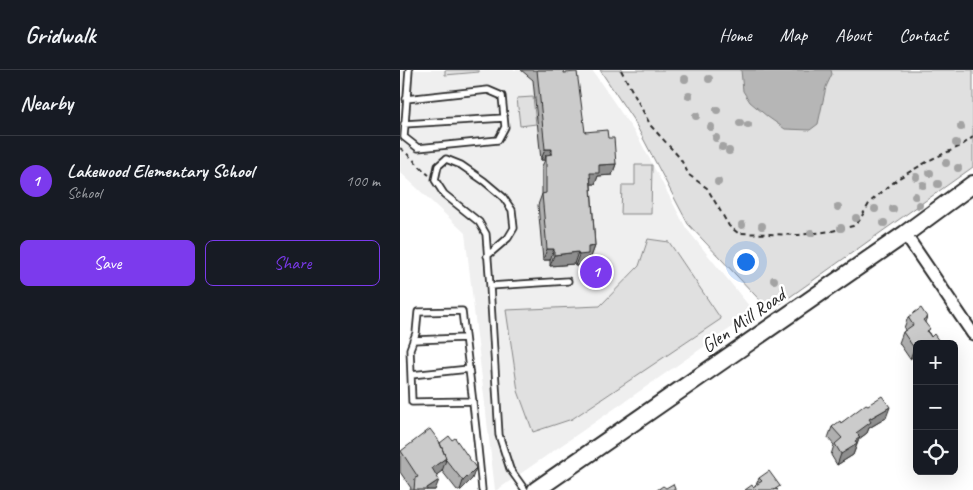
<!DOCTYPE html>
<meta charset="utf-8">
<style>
body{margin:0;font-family:Caveat,sans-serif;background:#242831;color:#f1f3f6}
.controls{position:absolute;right:15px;bottom:15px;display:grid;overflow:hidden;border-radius:8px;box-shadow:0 5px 20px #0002}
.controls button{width:45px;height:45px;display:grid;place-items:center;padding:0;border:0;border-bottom:1px solid #363941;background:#171b24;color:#f1f3f6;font:25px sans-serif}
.you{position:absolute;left:345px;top:191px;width:18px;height:18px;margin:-12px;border:4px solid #fff;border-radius:50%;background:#1a73e8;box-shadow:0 0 0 8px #1a73e833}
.badge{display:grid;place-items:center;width:32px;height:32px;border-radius:50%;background:#7c3aed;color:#fff;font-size:16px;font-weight:700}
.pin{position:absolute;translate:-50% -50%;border:2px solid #fff;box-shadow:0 1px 5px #0006}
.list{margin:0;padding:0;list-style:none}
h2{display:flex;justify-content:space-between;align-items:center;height:65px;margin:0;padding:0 20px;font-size:21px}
h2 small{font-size:16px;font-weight:400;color:#9ea1a6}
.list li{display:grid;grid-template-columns:32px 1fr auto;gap:15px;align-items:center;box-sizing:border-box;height:90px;padding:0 20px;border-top:1px solid #363941}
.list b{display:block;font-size:19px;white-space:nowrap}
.list p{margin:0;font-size:16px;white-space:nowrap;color:#9ea1a6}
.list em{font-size:16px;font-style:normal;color:#9ea1a6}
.actions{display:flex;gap:10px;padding:15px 20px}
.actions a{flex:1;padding:11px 0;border:1px solid #7c3aed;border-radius:8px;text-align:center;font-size:18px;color:#7c3aed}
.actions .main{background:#7c3aed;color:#fff}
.icon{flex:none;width:28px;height:28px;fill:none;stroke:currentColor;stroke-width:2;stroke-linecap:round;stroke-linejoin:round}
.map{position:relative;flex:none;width:573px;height:420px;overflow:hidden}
header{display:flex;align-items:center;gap:30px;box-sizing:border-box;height:70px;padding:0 25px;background:#171b24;border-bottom:1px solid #363941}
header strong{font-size:24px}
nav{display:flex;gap:28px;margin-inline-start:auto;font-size:18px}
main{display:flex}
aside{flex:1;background:#171b24}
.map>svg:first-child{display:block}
.built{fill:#efefef}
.green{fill:#e0e0e0;stroke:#868686}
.water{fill:#b6b6b6;stroke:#7e7e7e}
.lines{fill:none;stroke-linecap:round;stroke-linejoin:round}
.lane-casing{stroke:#2b2b2b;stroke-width:9}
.street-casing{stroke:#2b2b2b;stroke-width:15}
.secondary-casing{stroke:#2b2b2b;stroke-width:20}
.path{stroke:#2b2b2b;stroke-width:2;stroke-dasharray:5 4;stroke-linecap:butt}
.lane{stroke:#fff;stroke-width:5.5}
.street{stroke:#fff;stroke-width:11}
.secondary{stroke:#fff;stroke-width:16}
.tree{fill:#a3a3a3}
.wall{fill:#afafaf;stroke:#2b2b2b}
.shaded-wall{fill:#8e8e8e;stroke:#2b2b2b}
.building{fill:#cbcbcb;stroke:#2b2b2b}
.labels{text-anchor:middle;stroke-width:5;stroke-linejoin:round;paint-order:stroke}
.street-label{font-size:20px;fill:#2b2b2b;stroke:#fff}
</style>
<header>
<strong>Gridwalk</strong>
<nav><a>Home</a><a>Map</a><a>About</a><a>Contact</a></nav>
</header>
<main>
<aside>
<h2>Nearby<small></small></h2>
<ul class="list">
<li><span class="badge">1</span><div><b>Lakewood Elementary School</b><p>School</p></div><em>100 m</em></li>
</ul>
<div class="actions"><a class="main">Save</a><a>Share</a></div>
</aside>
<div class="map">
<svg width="573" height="420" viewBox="0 0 573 420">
<rect width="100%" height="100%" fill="#fff"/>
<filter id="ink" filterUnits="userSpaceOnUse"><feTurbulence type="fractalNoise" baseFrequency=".02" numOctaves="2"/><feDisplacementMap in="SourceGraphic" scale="10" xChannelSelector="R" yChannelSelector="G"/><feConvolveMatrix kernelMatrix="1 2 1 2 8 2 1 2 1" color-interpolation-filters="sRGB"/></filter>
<g filter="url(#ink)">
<!-- built -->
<path class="built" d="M0 0H192L239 69 286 158 354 242 97 420H95L65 163 0 102Z"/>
<!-- green -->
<path class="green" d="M45 0H79V2L45 5Z
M200 0H573V97L370 241 288 154 234 51Z
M133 27 136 54 120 56 117 28Z
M235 95H252L251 144H221L222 115H235Z
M248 169 269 172 321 249 172 349 133 362 118 321 106 240 200 236 239 196Z"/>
<!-- water -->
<path class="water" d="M341 0H431L432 4 426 17 418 54 410 60 385 59 368 47 350 32 343 21Z"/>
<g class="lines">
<!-- lane casing -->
<g class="lane-casing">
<path id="lane" d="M6 29 88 20 102 26 105 57 98 70 18 78 4 67 9 0
M4 54 104 48
M87 186 108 168 114 158 112 140 103 127 84 111 61 95 46 89 38 96 35 110 44 124 79 152 86 164 90 216
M13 270 65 268
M11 305 69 299
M73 331 12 332 10 279 16 263 18 242 62 241C69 300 77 360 82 420
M125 420 110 399 99 365 90 216 168 211"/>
</g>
<!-- street casing -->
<g class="street-casing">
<path id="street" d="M505 164 573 264"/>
</g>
<!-- secondary casing -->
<g class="secondary-casing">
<path id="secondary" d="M136 420 505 164 573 114"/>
</g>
<!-- path -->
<path class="path" d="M221 0 251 56 280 88 289 105 307 118 329 156 338 163 399 165 432 161 453 156 459 151 470 132 499 108 532 89 561 76 573 67
M0 78C10 85 19 97 29 105"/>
<!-- lane -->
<use href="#lane" class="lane"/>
<!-- street -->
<use href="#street" class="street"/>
<!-- secondary -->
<use href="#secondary" class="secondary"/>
</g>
<!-- trees -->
<g class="tree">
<circle cx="285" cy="9" r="4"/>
<circle cx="309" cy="9" r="4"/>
<circle cx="289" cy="26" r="4"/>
<circle cx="317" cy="40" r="4"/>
<circle cx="296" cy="46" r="4"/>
<circle cx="340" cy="53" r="4"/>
<circle cx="348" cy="55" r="4"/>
<circle cx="311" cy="57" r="4"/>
<circle cx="561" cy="57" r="4"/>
<circle cx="316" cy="68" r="4"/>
<circle cx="556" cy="73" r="4"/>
<circle cx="322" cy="77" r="4"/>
<circle cx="329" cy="81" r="4"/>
<circle cx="546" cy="93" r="4"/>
<circle cx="558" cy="98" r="4"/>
<circle cx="530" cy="103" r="4"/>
<circle cx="516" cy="107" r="4"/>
<circle cx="318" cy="112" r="4"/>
<circle cx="538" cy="114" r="4"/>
<circle cx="523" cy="115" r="4"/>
<circle cx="515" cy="126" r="4"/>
<circle cx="519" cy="135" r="4"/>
<circle cx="438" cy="137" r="4"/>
<circle cx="475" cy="139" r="4"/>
<circle cx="493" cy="139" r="4"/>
<circle cx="456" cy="148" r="4"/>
<circle cx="484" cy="153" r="4"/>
<circle cx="342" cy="155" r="4"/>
<circle cx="362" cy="156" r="4"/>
<circle cx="441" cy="158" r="4"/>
<circle cx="411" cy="163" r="4"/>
<circle cx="374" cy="210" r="4"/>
</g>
<!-- wall -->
<path class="wall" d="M121 0H164V3L185 62 208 68 216 94 212 105 198 106 195 114H191L195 176 191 187 187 188 184 195 175 196 174 194 150 196V190H143L138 135 142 124V96L145 90H141L133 10Z
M508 247H527L525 252 529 263 531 267 541 274H517V288L515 285 510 289 499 273 503 262 505 260 504 258Z
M468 335 486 348 469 358 467 363 459 369 453 385 437 395 431 385 434 375 428 368 432 357 441 353Z
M40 373 72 409 61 420H57L42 401 36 405 35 420H10L11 418 0 402V383L1 381Z
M359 408 378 420 353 417 356 415Z"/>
<!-- shaded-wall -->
<path class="shaded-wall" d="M145 79H152L148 90 146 85 145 90H141Z
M216 94 212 105 198 106 195 114H186L190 103 199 95Z
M195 176 191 187 187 188 184 195 175 196 179 185 188 177Z
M147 179H154L150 190H143Z
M178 182 174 194 150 196 154 185Z
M517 276V279L515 285 510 289 514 278Z
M490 337 486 348 469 358 467 363 459 369 453 385 437 395 441 384 456 363 469 349Z
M46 388V390L42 401 27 412 32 398Z
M76 398 72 409 61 420H60L63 411Z
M39 410 35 420H26L27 418Z"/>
<!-- building -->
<path class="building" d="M137 0H164V3L177 2 185 62 207 60 208 68H214L216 94 199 95V103H190L195 176 188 177V184L179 185 178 182 154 185V179H147L142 124 146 123V85L152 84V79H145Z
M521 238 527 247 523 250 530 259 527 261 531 267 534 264 541 274H517V276L514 278 503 262 513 255 508 247Z
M482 326 490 337 469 349 471 352 456 363 460 367 455 371 457 374 441 384 435 374 442 368 432 357 440 351 441 353 466 334 468 335Z
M30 359 39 371 46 388 32 398 39 410 27 418V420H14L15 408 18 407 1 381Z
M49 366 52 370 55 368 76 398 63 411 46 390 45 391 46 388 40 373Z
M369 401 380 416 374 420H345L352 415 353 417 362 411 359 408Z
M273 414 275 419V420H257L263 416 266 418Z"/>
</g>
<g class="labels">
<!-- street labels -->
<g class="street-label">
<text transform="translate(343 250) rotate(-35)" y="7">Glen Mill Road</text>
</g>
</g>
</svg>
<div class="controls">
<button>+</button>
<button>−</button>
<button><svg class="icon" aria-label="locate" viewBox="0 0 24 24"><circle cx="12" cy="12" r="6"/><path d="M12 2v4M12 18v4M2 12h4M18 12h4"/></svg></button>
</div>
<div class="you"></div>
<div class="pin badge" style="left:196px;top:202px">1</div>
</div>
</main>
